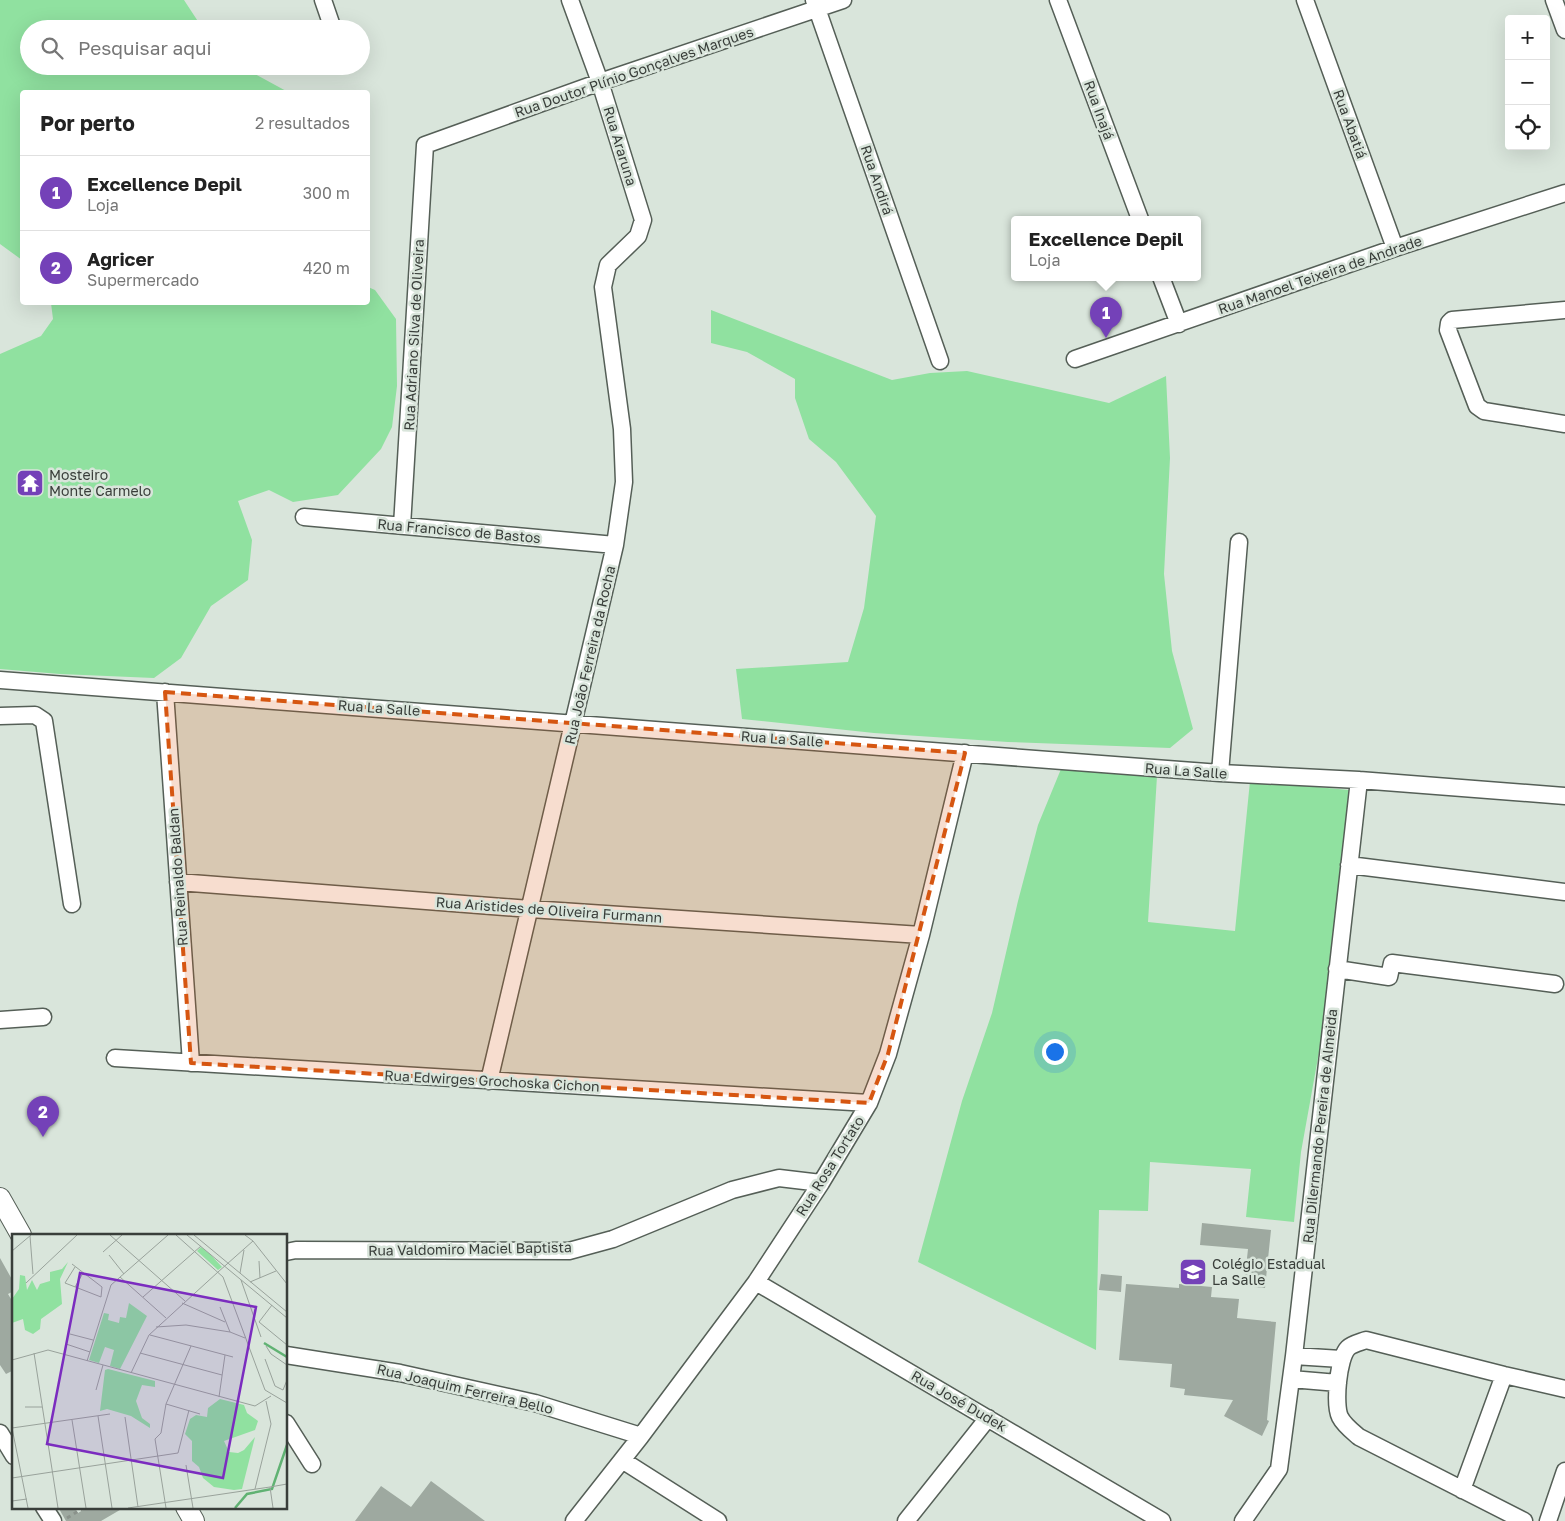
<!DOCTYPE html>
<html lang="pt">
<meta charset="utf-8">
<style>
body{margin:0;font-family:"Golos Text",sans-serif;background:#f6f6f6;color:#222}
.controls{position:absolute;right:15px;top:15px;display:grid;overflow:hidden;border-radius:5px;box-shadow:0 5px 20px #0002}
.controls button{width:45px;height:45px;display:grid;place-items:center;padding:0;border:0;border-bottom:1px solid #e0e0e0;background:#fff;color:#222;font:25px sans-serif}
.you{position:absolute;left:1054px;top:1051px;width:18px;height:18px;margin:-12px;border:4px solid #fff;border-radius:50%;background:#1a73e8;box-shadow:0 0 0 8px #1a73e833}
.badge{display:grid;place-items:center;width:32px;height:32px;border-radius:50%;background:#7441b8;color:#fff;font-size:16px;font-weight:700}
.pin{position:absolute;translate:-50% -41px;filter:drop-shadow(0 1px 2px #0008)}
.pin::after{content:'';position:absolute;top:26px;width:18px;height:15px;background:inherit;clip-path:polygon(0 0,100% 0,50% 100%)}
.popup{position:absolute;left:1011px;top:216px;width:190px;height:65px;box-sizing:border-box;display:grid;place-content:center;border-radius:5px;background:#fff;filter:drop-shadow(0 1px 4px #0005);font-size:16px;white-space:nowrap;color:#767676}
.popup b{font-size:19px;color:#222}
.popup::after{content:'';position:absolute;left:50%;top:100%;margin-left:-10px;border:10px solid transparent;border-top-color:#fff}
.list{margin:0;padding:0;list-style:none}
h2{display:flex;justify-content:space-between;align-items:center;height:65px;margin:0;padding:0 20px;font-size:21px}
h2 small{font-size:16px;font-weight:400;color:#767676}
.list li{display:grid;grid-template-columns:32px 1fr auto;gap:15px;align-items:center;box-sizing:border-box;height:75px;padding:0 20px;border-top:1px solid #e0e0e0}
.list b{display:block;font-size:19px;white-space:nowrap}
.list p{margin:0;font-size:16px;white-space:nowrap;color:#767676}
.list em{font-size:16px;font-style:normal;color:#767676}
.icon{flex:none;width:28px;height:28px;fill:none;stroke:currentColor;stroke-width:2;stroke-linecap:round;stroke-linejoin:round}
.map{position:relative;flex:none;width:1565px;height:1521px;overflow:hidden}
.search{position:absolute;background:#fff;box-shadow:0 5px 20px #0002;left:20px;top:20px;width:350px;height:55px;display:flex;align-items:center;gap:12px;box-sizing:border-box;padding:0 18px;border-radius:28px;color:#767676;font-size:19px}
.panel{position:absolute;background:#fff;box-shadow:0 5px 20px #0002;left:20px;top:90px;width:350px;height:215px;border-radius:5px}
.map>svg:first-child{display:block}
.green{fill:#90e1a0}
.building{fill:#9ea9a0}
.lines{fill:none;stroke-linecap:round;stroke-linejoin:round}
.minor-casing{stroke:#555f57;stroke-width:19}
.major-casing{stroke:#555f57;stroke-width:22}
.path{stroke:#8a928b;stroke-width:3;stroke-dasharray:4 4;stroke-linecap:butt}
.minor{stroke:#fff;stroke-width:16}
.major{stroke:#fff;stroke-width:20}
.marked{fill:#d65611;fill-opacity:0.2;stroke:#d65611;stroke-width:4;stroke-dasharray:10 6;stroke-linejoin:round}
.labels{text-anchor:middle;stroke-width:5;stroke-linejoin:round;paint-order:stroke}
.street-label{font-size:14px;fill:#393e3a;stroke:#d9e5db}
.poi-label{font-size:14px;fill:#393e3a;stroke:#d9e5db;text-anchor:start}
.inset-river{fill:none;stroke:#60b273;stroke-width:2.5}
.inset-road{fill:none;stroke:#99a29b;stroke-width:1}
.view{fill:#7b2cbf;fill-opacity:0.15;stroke:#7b2cbf;stroke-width:2.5}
.inset-edge{fill:none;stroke:#393e3a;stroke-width:2.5}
</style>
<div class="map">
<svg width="1565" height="1521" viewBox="0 0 1565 1521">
<rect width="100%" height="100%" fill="#d9e5db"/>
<!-- green -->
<path class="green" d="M0 0H184L203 29H29V66H240L288 92H22V260L0 244Z
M368 287 375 290 396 319 397 386 392 427 381 449 338 495 293 502 269 490 238 501 252 540 248 580 211 606 181 658 154 678 60 674 0 669V354L41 336 53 319 51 303 368 302Z
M711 310 892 380 930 373 967 371 1109 403 1166 376 1170 458 1164 574 1172 651 1193 729 1170 748 1008 742 874 733 742 719 736 669 848 662 864 608 876 516 836 462 809 439 795 398V379L747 352 711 343Z
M1061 769 1157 776 1148 922 1235 931 1250 781 1349 790 1321 1041 1301 1152 1294 1222 1246 1217 1251 1169 1150 1162 1148 1211 1099 1210 1096 1350 918 1262 962 1101 992 1013 1018 901 1038 825Z"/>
<!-- building -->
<path class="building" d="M1202 1223 1271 1230 1265 1288 1244 1286 1248 1249 1200 1245Z
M0 1258 14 1283V1291L8 1294 14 1304V1370L6 1374 0 1365Z
M1101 1274 1122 1276 1121 1292 1099 1290Z
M1126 1284 1179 1288V1284L1212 1287 1211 1297 1239 1299 1237 1318 1276 1322 1267 1420 1269 1421 1262 1436 1224 1416 1233 1400 1184 1395 1185 1389 1170 1387 1172 1364 1119 1360Z
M431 1481 485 1521H355L381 1486 411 1507Z
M58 1507H74L78 1513 88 1507H125L101 1521H66Z"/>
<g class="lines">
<!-- minor casing -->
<g class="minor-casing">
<path id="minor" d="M323 0 333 29
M814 0 940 361
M1058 0 1140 219
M1305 0 1395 248
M1554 0 1565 30
M1161 277 1179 324
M1565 310 1452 320 1449 323 1448 330 1477 406 1484 411 1565 424
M1075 359 1395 248 1565 193
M304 517 615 545
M402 526 425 145 600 82 843 0
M0 680 1220 773 1359 780 1565 796
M165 692 191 1063
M0 716 35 715 44 721 72 904
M1220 773 1239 542
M1349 865 1565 892
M178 882 530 909 921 935
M1337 969 1389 977 1392 963 1555 984
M0 1020 43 1017
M115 1058 869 1103
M489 1081 615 545 624 482 622 429 603 287 608 265 638 236 643 220 600 82 570 0
M286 1252 296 1250 569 1251 613 1239 732 1190 779 1178 821 1183
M756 1282 1162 1521
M286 1355 400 1373 535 1403 641 1436
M1294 1356 1341 1359
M1291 1379 1338 1383
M286 1423 312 1464
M0 1433 14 1456
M622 1460 718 1521
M1462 1490 1504 1375
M44 1507 53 1521
M574 1521 641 1436 756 1282 821 1183 869 1103 888 1054 921 935 965 753
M906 1521 988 1418
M1243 1521 1279 1469 1294 1356 1359 780
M1524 1521 1359 1437C1352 1431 1344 1425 1340 1417 1334 1405 1338 1358 1348 1348 1352 1344 1361 1342 1366 1340L1504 1375 1565 1389
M1548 1521 1565 1471"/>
</g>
<!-- major casing -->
<g class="major-casing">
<path id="major" d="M0 1198 21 1235
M186 1507 194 1521"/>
</g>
<!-- path -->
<path class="path" d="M67 1518 85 1507"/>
<!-- minor -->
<use href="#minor" class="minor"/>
<!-- major -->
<use href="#major" class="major"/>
</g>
<!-- marked area -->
<path class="marked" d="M165 692 965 753 888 1054 869 1103 191 1063Z"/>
<!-- icons -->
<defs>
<g id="temple-square" transform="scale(1.4375)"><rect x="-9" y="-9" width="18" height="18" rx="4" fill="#7441b8" stroke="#d9e5db"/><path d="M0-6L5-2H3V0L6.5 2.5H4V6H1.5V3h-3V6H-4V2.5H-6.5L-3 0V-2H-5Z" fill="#fff"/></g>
<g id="school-square" transform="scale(1.4375)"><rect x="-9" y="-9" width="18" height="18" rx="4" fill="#7441b8" stroke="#d9e5db"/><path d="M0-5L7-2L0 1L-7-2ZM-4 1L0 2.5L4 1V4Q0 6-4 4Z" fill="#fff"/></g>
</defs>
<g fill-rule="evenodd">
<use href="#temple-square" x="30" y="483"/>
<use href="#school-square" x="1193" y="1272"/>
</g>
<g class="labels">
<!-- street labels -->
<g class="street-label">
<text transform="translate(634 72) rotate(-19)" y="5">Rua Doutor Plínio Gonçalves Marques</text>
<text transform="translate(1099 110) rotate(70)" y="5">Rua Inajá</text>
<text transform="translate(1350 124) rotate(70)" y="5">Rua Abatiá</text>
<text transform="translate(620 146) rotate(73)" y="5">Rua Araruna</text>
<text transform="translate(877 180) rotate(71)" y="5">Rua Andirá</text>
<text transform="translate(1320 275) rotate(-19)" y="5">Rua Manoel Teixeira de Andrade</text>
<text transform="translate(414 335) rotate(-87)" y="5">Rua Adriano Silva de Oliveira</text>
<text transform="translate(459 531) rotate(5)" y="5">Rua Francisco de Bastos</text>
<text transform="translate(590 655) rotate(-77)" y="5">Rua João Ferreira da Rocha</text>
<text transform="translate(379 708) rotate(4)" y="5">Rua La Salle</text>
<text transform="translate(782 739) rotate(4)" y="5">Rua La Salle</text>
<text transform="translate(1186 771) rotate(4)" y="5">Rua La Salle</text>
<text transform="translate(178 877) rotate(-94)" y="5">Rua Reinaldo Baldan</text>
<text transform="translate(549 910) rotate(4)" y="5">Rua Aristides de Oliveira Furmann</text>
<text transform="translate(492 1081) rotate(3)" y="5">Rua Edwirges Grochoska Cichon</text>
<text transform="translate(1320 1126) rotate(-84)" y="5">Rua Dilermando Pereira de Almeida</text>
<text transform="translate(830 1166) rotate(-58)" y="5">Rua Rosa Tortato</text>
<text transform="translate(470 1249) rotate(-1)" y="5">Rua Valdomiro Maciel Baptista</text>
<text transform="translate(465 1389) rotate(13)" y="5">Rua Joaquim Ferreira Bello</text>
<text transform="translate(959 1401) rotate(30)" y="5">Rua José Dudek</text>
</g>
<!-- poi labels -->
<g class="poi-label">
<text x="49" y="480">Mosteiro<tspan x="49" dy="16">Monte Carmelo</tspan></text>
<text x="1212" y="1269">Colégio Estadual<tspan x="1212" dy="16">La Salle</tspan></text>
</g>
</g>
<!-- overview -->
<g transform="translate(12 1234)">
<rect width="275" height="275" fill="#d9e5db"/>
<path d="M189 13 198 20 210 33 206 36 185 17ZM56 28 48 45 50 70 29 85 28 95 21 100 13 96 11 85 0 89V65L7 55 8 41 13 42 15 56 20 46 25 56 28 50 38 47V38L50 35ZM117 69 135 82 108 135 98 132 102 116 93 113 87 129 77 126 92 79 97 80 96 86 107 89 108 83 114 84ZM96 135 143 147V153L130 151 124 167 130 184 138 190V194L119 182 95 175 88 177 93 136ZM208 165 232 171 235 179 246 187 243 196 212 207 217 218 226 219 232 216 243 203 230 255 222 256 202 253 191 244 187 233 180 227V207L173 200 178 185 184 181 195 183 196 174Z" fill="#90e1a0"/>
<path class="inset-river" d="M252 109 275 123M223 274 235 260 260 255 275 211"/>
<path class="inset-road" d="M98 1 173 67M164 1 211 43 253 156 275 169M175 1 275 84M182 1 275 78M18 2 21 40M241 7 275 50M0 17 19 1M91 18 110 1M97 21 112 40M247 27 248 44M60 30 90 53 89 63 53 49 63 33M206 38 241 7 233 1M228 39 232 16M108 43 154 84M229 46 249 103M238 48 264 37M14 49 65 1M63 53 71 39M131 63 189 12M170 69 213 88M208 73 218 98M247 88 275 111M247 88 260 71M144 93 174 91 218 98 233 104M58 100 81 106M138 101 221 123M54 110 78 118M254 112 259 120 275 131M22 119 46 274M128 119 210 141M253 125 263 152 271 156 275 146M0 126 36 116 243 172 259 162M75 127 99 51 156 1M119 139 137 101 206 38M84 156 91 131M207 163 213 121M154 170 188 180M13 173H30M86 182 100 274M113 183 126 273M60 186 74 274M0 194 98 180M0 194 16 274M174 231 181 274M0 244 166 219 177 176M258 253 275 250M243 255 259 190 254 167M0 267 15 265M116 274 258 253 261 274M154 274 143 205 149 199 154 170 179 112"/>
<path class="view" d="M68 39 244 73 211 244 35 210Z"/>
<rect width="275" height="275" class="inset-edge"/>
</g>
</svg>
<div class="controls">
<button>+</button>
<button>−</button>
<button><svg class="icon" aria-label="locate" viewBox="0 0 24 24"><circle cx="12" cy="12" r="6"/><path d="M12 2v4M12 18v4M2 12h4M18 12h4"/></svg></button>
</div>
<div class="you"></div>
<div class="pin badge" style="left:1106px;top:338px">1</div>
<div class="popup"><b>Excellence Depil</b>Loja</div>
<div class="pin badge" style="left:43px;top:1137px">2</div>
<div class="search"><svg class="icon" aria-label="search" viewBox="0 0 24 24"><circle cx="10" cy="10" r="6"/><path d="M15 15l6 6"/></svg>Pesquisar aqui</div>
<section class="panel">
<h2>Por perto<small>2 resultados</small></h2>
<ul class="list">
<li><span class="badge">1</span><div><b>Excellence Depil</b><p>Loja</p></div><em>300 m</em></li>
<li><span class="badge">2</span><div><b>Agricer</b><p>Supermercado</p></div><em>420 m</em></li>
</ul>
</section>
</div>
